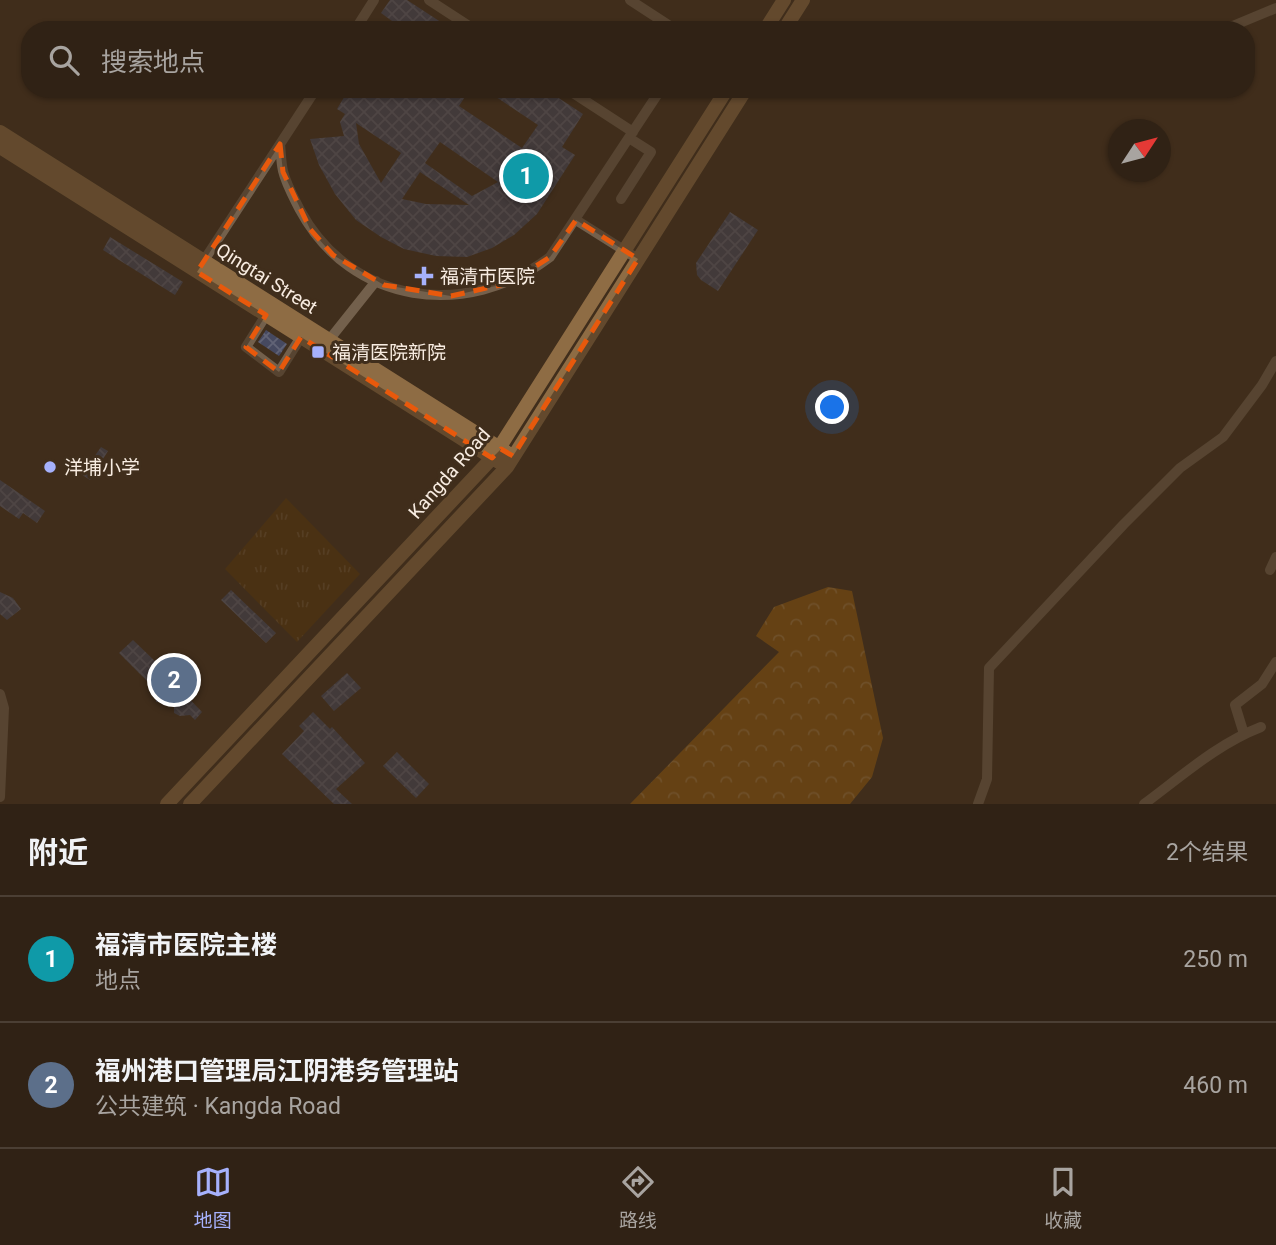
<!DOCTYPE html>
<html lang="zh">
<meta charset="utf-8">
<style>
body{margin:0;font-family:Roboto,"Noto Sans SC",sans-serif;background:#3c2f22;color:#f1f3f6}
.compass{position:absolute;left:1108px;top:119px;width:63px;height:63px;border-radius:50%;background:#302215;box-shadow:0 2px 5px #0004;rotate:54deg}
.you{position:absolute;left:833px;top:408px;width:24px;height:24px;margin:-18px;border:5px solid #fff;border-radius:50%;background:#1a73e8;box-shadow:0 0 0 10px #1a73e833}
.badge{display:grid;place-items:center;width:46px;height:46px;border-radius:50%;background:#a6b1fc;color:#fff;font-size:23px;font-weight:700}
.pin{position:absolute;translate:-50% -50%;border:4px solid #fff;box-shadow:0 2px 7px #0006}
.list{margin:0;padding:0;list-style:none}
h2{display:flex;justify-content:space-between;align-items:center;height:91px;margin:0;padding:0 28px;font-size:30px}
h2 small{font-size:23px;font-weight:400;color:#a8a4a0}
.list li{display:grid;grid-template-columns:46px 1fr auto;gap:21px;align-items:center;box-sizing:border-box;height:126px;padding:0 28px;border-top:2px solid #4b3f34}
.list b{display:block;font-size:26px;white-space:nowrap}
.list p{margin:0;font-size:23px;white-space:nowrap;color:#a8a4a0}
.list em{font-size:23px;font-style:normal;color:#a8a4a0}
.icon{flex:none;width:38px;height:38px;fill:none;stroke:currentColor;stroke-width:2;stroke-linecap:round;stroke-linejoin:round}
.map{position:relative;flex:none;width:1276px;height:804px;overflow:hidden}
.search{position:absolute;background:#302215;box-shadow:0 2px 5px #0004;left:21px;right:21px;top:21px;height:77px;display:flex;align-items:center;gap:18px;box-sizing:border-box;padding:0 24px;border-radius:28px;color:#a8a4a0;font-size:26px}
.sheet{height:343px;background:#302215}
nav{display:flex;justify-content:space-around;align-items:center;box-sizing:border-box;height:98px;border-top:2px solid #4b3f34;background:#302215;font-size:19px;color:#a8a4a0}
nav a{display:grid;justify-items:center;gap:4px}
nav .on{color:#a6b1fc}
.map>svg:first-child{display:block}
.grass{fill:url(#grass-tufts)}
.forest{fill:url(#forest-crowns)}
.building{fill:url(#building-cross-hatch);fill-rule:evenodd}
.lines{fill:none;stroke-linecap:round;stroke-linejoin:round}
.street{stroke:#73604c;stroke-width:10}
.secondary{stroke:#8e6c44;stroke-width:14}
.marked{fill:none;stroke:#e8590c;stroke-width:5;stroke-dasharray:14 9;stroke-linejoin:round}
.poi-dot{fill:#a6b1fc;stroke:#402e1c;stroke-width:2.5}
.labels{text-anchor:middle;stroke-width:6;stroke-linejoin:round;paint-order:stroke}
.poi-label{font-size:19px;fill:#f8ece1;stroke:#402e1c;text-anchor:start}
.street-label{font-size:19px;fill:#f8ece1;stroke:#402e1c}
</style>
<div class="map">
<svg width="1276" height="804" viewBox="0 0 1276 804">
<defs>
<pattern id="grass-tufts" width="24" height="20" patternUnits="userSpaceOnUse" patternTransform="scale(1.75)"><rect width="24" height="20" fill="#573509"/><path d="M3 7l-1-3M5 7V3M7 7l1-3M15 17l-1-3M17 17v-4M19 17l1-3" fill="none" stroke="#70522d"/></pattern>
<pattern id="forest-crowns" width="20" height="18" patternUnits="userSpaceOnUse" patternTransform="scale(1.75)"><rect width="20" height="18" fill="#935a0d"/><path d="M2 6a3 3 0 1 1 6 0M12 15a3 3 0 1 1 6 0" fill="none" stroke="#a87a3c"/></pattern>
<pattern id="building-cross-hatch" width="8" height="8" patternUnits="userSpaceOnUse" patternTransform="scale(1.75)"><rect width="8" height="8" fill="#464960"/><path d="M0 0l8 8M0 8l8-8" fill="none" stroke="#616376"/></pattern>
</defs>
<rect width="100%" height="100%" fill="#402e1c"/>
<!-- grass -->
<path class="grass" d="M286 498 360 574 297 642 225 569Z"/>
<!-- forest -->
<path class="forest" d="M828 587 852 591 883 738 872 777 850 804H630L779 652 756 636 774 607Z"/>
<!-- building -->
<path class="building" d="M390 0H407L453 30H419L413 26 410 30H387L392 21 381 13Z
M349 89H470L459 106 522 148 538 125 484 89H545L583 114 562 147 575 155 537 214 514 235 492 248 467 257 436 256 404 249 381 237 356 220 335 194 319 165 310 139 344 136 340 122 345 114 337 109ZM356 123 401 153 381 183 359 144ZM440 142 498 182 472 196 425 163ZM420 172 469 205 426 204 402 199Z
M730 212 758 230 718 291 701 280 697 275 696 263Z
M110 237 183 282 175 295 103 250Z
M266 330 287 344 279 356 258 342Z
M101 447 108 451 90 480 75 470H85Z
M0 480 45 511 37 523 23 513 19 519 0 506Z
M231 590 276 633 266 643 221 600Z
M0 592 13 598 21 609 7 620 0 614Z
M133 640 181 686 179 688 202 712 195 720 190 715 180 716 174 713V696L163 702H156V690L119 653Z
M347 673 361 688 334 711 321 696Z
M313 712 330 729 332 727 365 763 336 789 352 804H334L282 754 304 731 299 726Z
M397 752 429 784 416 798 383 766Z"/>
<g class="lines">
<!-- street -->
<path class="street" d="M429 0 475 30
M630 0 676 30
M355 30 374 0
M1223 30 1276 8
M567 89 633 132
M280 144C281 153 281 162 283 171 286 184 294 198 300 210 351 305 467 320 550 257L661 89
M621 199 651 152 629 138
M576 220 638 259
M201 265 316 89
M266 315 246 347 279 372 301 337
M329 340 376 281
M1270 570 1276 557
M0 694 4 708 0 797
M1244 734 1235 705 1262 684 1276 662
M978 804 987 779 989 668 1124 524 1180 468 1223 437 1262 385 1276 361
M1144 804C1182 776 1217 744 1261 727"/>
<!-- secondary -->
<path class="secondary" d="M765 30 784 0
M784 30 803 0
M0 132 506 452
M0 147 499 462
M167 804 494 456 727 89
M190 804 507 467 746 89"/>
</g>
<!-- marked area -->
<path d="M0 0H1276V804H0ZM280 144 283 172 310 229 333 255 384 285 451 296 509 283 550 257 576 220 638 259 513 456 501 449 492 458 301 337 279 372 246 347 266 315 197 272Z" fill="#402e1c" fill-opacity=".55" fill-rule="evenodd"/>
<path class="marked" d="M280 144 283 172 310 229 333 255 384 285 451 296 509 283 550 257 576 220 638 259 513 456 501 449 492 458 301 337 279 372 246 347 266 315 197 272Z"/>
<!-- markers -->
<g class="poi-dot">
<path d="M420.5 265.5h7v7h7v7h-7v7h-7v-7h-7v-7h7z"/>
<rect x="311" y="345" width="14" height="14" rx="3.5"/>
<circle cx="50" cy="467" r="7"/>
</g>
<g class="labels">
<!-- poi labels -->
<g class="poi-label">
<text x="440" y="283">福清市医院</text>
<text x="332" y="359">福清医院新院</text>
<text x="64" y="474">洋埔小学</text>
</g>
<!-- street labels -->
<g class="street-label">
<text transform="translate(267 278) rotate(32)" y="7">Qingtai Street</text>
<text transform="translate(449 473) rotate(-49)" y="7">Kangda Road</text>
</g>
</g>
</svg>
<svg class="compass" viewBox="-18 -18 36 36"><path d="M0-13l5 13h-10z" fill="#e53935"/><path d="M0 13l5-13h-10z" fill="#a8a4a0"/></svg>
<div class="you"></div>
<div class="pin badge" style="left:526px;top:176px;background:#0f9aa8">1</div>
<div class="pin badge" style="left:174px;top:680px;background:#5c6f8a">2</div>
<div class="search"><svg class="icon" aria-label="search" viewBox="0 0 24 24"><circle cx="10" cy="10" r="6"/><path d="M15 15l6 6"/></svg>搜索地点</div>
</div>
<section class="sheet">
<h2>附近<small>2个结果</small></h2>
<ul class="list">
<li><span class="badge" style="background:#0f9aa8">1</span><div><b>福清市医院主楼</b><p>地点</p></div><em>250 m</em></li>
<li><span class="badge" style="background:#5c6f8a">2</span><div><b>福州港口管理局江阴港务管理站</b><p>公共建筑 · Kangda Road</p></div><em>460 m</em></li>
</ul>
</section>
<nav>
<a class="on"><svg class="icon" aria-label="map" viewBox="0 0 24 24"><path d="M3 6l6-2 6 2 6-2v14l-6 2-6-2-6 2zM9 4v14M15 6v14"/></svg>地图</a>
<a><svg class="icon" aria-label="directions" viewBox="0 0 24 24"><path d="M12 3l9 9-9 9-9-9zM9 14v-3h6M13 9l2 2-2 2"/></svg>路线</a>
<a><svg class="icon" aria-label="saved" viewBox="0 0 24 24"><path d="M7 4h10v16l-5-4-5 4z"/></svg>收藏</a>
</nav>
